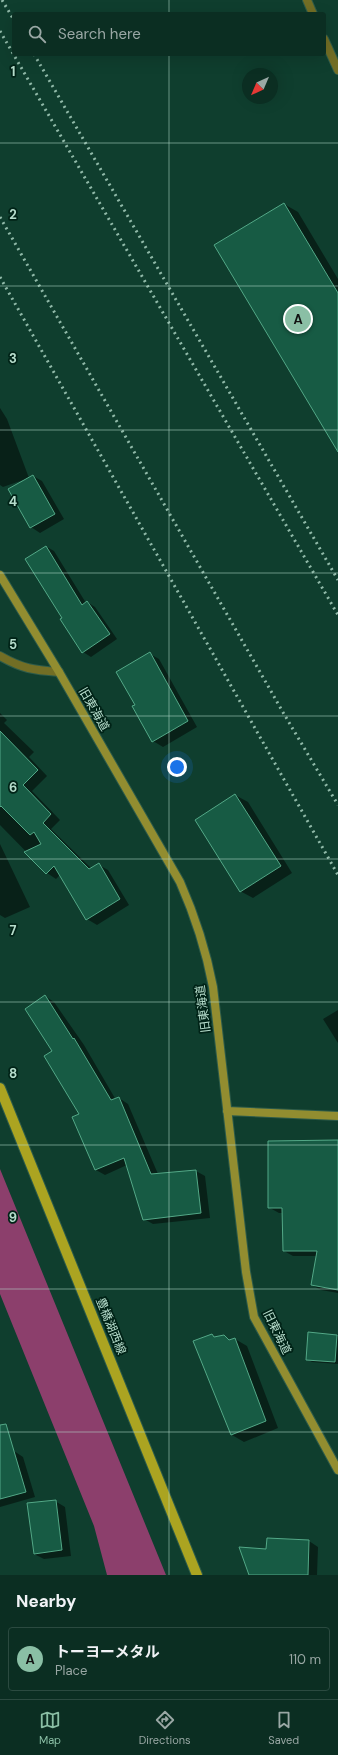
<!DOCTYPE html>
<meta charset="utf-8">
<style>
body{margin:0;font-family:"DM Sans","Noto Sans JP",sans-serif;background:#193a2f;color:#f1f3f6}
.compass{position:absolute;left:242px;top:68px;width:36px;height:36px;border-radius:50%;background:#0b2e22;box-shadow:0 4px 16px #0002;rotate:224deg}
.you{position:absolute;left:177px;top:767px;width:14px;height:14px;margin:-10px;border:3px solid #fff;border-radius:50%;background:#1a73e8;box-shadow:0 0 0 6px #1a73e833}
.badge{display:grid;place-items:center;width:26px;height:26px;border-radius:50%;background:#8abfa5;color:#111;font-size:13px;font-weight:700}
.pin{position:absolute;translate:-50% -50%;border:2px solid #fff;box-shadow:0 1px 4px #0006}
.list{margin:0;padding:0;list-style:none}
h2{display:flex;justify-content:space-between;align-items:center;height:52px;margin:0;padding:0 16px;font-size:17px}
h2 small{font-size:13px;font-weight:400;color:#9aa8a5}
.list li{display:grid;grid-template-columns:26px 1fr auto;gap:12px;align-items:center;box-sizing:border-box;height:64px;margin:0 8px 8px;padding:0 8px;border:1px solid #2b4a40;border-radius:4px}
.list b{display:block;font-size:15px;white-space:nowrap}
.list p{margin:0;font-size:13px;white-space:nowrap;color:#9aa8a5}
.list em{font-size:13px;font-style:normal;color:#9aa8a5}
.icon{flex:none;width:22px;height:22px;fill:none;stroke:currentColor;stroke-width:2;stroke-linecap:round;stroke-linejoin:round}
.map{position:relative;flex:none;width:338px;height:1575px;overflow:hidden}
.search{position:absolute;background:#0b2e22;box-shadow:0 4px 16px #0002;left:12px;right:12px;top:12px;height:44px;display:flex;align-items:center;gap:10px;box-sizing:border-box;padding:0 14px;border-radius:4px;color:#9aa8a5;font-size:15px}
.sheet{height:124px;background:#0b2e22}
nav{display:flex;justify-content:space-around;align-items:center;box-sizing:border-box;height:56px;border-top:1px solid #2b4a40;background:#0b2e22;font-size:11px;color:#9aa8a5}
nav a{display:grid;justify-items:center;gap:2px}
nav .on{color:#8abfa5}
.map>svg:first-child{display:block}
.green{fill:#8c3f6c}
.shadow{fill:#0007}
.building{fill:#175b44;stroke:#53a887}
.lines{fill:none;stroke-linecap:round;stroke-linejoin:round}
.street-casing{stroke:#2d5b4a;stroke-width:10}
.secondary-casing{stroke:#2d5b4a;stroke-width:10}
.primary-casing{stroke:#2d5b4a;stroke-width:12}
.street{stroke:#726e25;stroke-width:8}
.secondary{stroke:#928d30;stroke-width:8}
.primary{stroke:#aba421;stroke-width:10}
.rail{stroke:#90b9a8;stroke-width:3;stroke-dasharray:2 4;stroke-linecap:butt}
.grid{fill:none;stroke:#b6ddcc;stroke-width:1;stroke-opacity:0.55}
.labels{text-anchor:middle;stroke-width:3.5;stroke-linejoin:round;paint-order:stroke}
.street-label{font-size:12px;fill:#b6ddcc;stroke:#002317}
.grid-label{font-size:13px;text-anchor:middle;font-weight:bold;fill:#b6ddcc;stroke:#002317;stroke-width:3.5;stroke-linejoin:round;paint-order:stroke}
</style>
<div class="map">
<svg width="338" height="1575" viewBox="0 0 338 1575">
<rect width="100%" height="100%" fill="#0f3e2e"/>
<!-- green -->
<path class="green" d="M0 1169 166 1575H107L94 1526 0 1294Z"/>
<!-- shadow -->
<path class="shadow" d="M284 204 298 212 338 279V450Z
M0 408 7 419 29 478 33 476 42 481 64 519 40 533 31 527 23 480 3 487 0 485Z
M47 547 54 551 86 603 87 602 95 607 117 639 91 657 83 652 63 619Z
M150 654 159 659 197 727 163 747 153 741 133 707 136 705Z
M0 713 7 720 4 723 34 752 29 757 47 776 32 791 60 820 51 829 92 869 99 865 108 870 129 905 97 925 87 919 60 875 56 879 47 873 0 825Z
M235 795 248 802 292 873 253 898 240 891Z
M0 844 30 907 5 918 0 915Z
M45 996 54 1002 84 1045 116 1100 119 1098 128 1104 158 1174 196 1171 205 1176 210 1218 153 1224 144 1219 127 1165 105 1175 96 1170 80 1114 53 1052Z
M338 1010V1043L323 1019Z
M338 1148V1293L321 1290 312 1285 317 1256H293L284 1251 283 1213H279L270 1208Z
M212 1335 216 1338 224 1336 230 1340 235 1339 247 1346 278 1428 244 1442 232 1435Z
M336 1336H338V1364L312 1362 307 1359Z
M14 1451 23 1457 35 1497 0 1507V1455Z
M55 1501 65 1507 71 1556 44 1559 34 1554Z
M309 1541 318 1547 317 1575H250Z"/>
<!-- building -->
<path class="building" d="M284 203 338 293V452L214 245Z
M33 475 55 514 30 528 8 489Z
M46 546 82 605 87 601 110 634 82 653 60 619 62 618 25 559Z
M150 652 188 721 152 742 132 706 135 705 116 672Z
M0 731 38 770 23 785 51 814 43 823 89 869 99 863 120 899 86 920 54 866 46 874 24 852 41 844 34 832 30 835 1 806 0 807Z
M235 794 281 866 240 892 195 820Z
M45 995 73 1039 74 1038 111 1100 119 1097 151 1174 196 1170 201 1213 143 1220 124 1158 95 1170 72 1117 79 1114 44 1056 52 1051 25 1009Z
M338 1140V1290L311 1285 317 1251H283L282 1208H268V1141Z
M308 1332 337 1335 335 1362 306 1360Z
M212 1334 214 1337 224 1335 229 1340 235 1338 266 1421 231 1435 193 1341Z
M6 1424 26 1492 0 1499V1425Z
M56 1500 62 1550 34 1554 27 1503Z
M267 1538 309 1540 308 1575H249L239 1547 266 1549Z"/>
<g class="lines">
<!-- street casing -->
<g class="street-casing">
<path id="street" d="M307 0 313 14
M324 39 338 70
M0 656C23 669 33 670 59 672"/>
</g>
<!-- secondary casing -->
<g class="secondary-casing">
<path id="secondary" d="M0 575 59 672 180 882C195 916 206 950 213 987L246 1272 254 1317 338 1470
M227 1111 338 1116"/>
</g>
<!-- primary casing -->
<g class="primary-casing">
<path id="primary" d="M0 1088 197 1575"/>
</g>
<!-- street -->
<use href="#street" class="street"/>
<!-- secondary -->
<use href="#secondary" class="secondary"/>
<!-- primary -->
<use href="#primary" class="primary"/>
<!-- rail -->
<path class="rail" d="M2 0 14 20
M0 31 338 615
M34 54 338 580
M0 217 284 714 338 805
M0 277 338 875"/>
</g>
<!-- grid -->
<path class="grid" d="M169 0V14M169 54V1575M0 143H338M0 286H338M0 430H338M0 573H338M0 716H338M0 859H338M0 1002H338M0 1145H338M0 1289H338M0 1432H338"/>
<g class="labels">
<!-- street labels -->
<g class="street-label">
<text transform="translate(94 709) rotate(60)" y="4">旧東海道</text>
<text transform="translate(203 1009) rotate(-97)" y="4">旧東海道</text>
<text transform="translate(111 1326) rotate(68)" y="4">豊橋湖西線</text>
<text transform="translate(277 1332) rotate(64)" y="4">旧東海道</text>
</g>
</g>
<g class="grid-label">
<text x="13" y="76">1</text>
<text x="13" y="219">2</text>
<text x="13" y="363">3</text>
<text x="13" y="506">4</text>
<text x="13" y="649">5</text>
<text x="13" y="792">6</text>
<text x="13" y="935">7</text>
<text x="13" y="1078">8</text>
<text x="13" y="1222">9</text>
</g>
</svg>
<svg class="compass" viewBox="-18 -18 36 36"><path d="M0-13l5 13h-10z" fill="#e53935"/><path d="M0 13l5-13h-10z" fill="#9aa8a5"/></svg>
<div class="you"></div>
<div class="pin badge" style="left:298px;top:319px">A</div>
<div class="search"><svg class="icon" aria-label="search" viewBox="0 0 24 24"><circle cx="10" cy="10" r="6"/><path d="M15 15l6 6"/></svg>Search here</div>
</div>
<section class="sheet">
<h2>Nearby<small></small></h2>
<ul class="list">
<li><span class="badge">A</span><div><b>トーヨーメタル</b><p>Place</p></div><em>110 m</em></li>
</ul>
</section>
<nav>
<a class="on"><svg class="icon" aria-label="map" viewBox="0 0 24 24"><path d="M3 6l6-2 6 2 6-2v14l-6 2-6-2-6 2zM9 4v14M15 6v14"/></svg>Map</a>
<a><svg class="icon" aria-label="directions" viewBox="0 0 24 24"><path d="M12 3l9 9-9 9-9-9zM9 14v-3h6M13 9l2 2-2 2"/></svg>Directions</a>
<a><svg class="icon" aria-label="saved" viewBox="0 0 24 24"><path d="M7 4h10v16l-5-4-5 4z"/></svg>Saved</a>
</nav>
